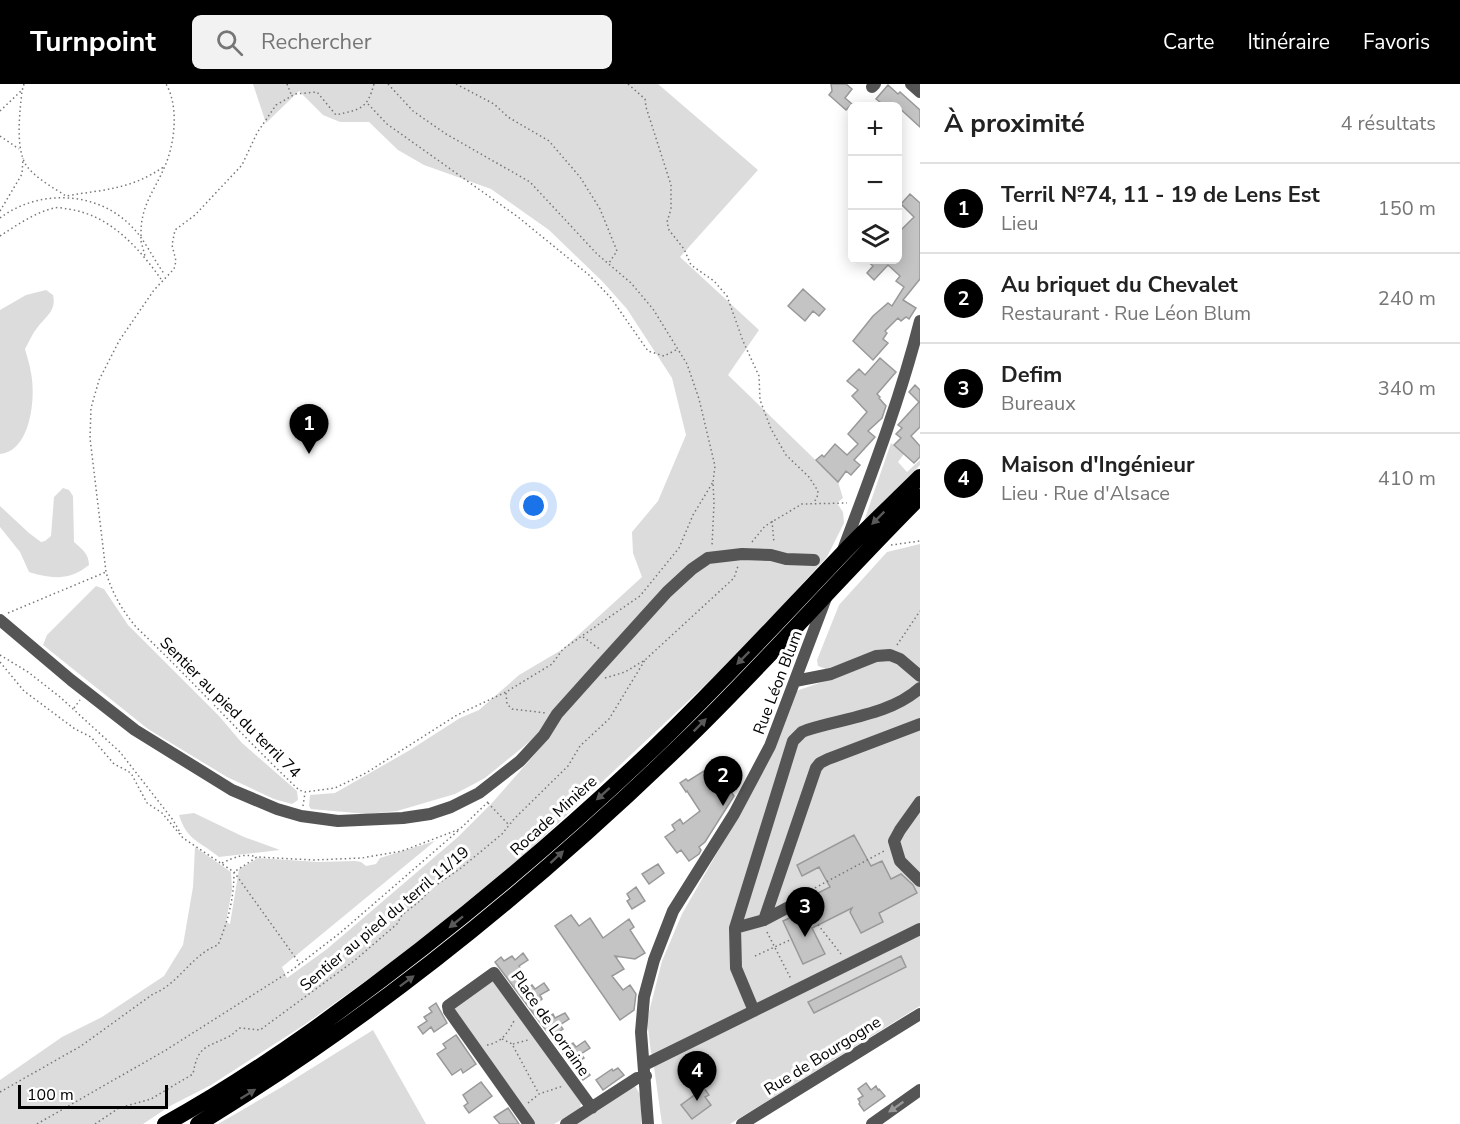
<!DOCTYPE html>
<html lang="fr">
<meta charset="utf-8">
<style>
body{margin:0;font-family:"Nunito Sans",sans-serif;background:#f2f2f2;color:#222}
.controls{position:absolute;right:18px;top:18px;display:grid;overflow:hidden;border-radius:9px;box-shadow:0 3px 15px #0003}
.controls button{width:54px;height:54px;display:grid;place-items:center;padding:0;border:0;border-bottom:2px solid #e0e0e0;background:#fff;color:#222;font:30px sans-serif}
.scale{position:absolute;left:18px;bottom:15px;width:150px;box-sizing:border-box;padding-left:6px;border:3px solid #000;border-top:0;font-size:16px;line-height:21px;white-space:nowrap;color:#000;-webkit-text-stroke:4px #fff;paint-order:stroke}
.you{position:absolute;left:534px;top:422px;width:21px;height:21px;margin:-15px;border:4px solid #fff;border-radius:50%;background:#1a73e8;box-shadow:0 0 0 9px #1a73e833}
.badge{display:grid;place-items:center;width:39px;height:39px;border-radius:50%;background:#000;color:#fff;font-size:20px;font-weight:700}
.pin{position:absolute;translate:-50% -50px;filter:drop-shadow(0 2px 3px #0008)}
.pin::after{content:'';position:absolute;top:32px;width:21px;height:18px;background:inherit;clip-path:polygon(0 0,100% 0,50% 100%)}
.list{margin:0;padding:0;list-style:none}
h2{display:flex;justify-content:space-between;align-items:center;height:78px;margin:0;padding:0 24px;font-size:26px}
h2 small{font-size:20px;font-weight:400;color:#767676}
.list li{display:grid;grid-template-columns:39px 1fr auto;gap:18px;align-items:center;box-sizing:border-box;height:90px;padding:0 24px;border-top:2px solid #e0e0e0}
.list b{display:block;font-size:22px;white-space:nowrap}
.list p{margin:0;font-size:20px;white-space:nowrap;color:#767676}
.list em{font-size:20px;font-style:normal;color:#767676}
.icon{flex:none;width:33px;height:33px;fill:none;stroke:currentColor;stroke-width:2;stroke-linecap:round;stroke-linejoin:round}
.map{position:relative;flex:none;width:920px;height:1040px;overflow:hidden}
header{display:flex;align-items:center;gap:36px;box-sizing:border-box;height:84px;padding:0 30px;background:#000;color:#fff}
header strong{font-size:28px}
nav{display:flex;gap:33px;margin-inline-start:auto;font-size:21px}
.search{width:420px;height:54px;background:#f2f2f2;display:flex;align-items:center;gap:15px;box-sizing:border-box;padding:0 21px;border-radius:9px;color:#767676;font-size:22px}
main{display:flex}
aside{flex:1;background:#fff}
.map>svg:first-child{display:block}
.green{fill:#dcdcdc}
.building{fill:#c4c4c4;stroke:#999;stroke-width:1.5}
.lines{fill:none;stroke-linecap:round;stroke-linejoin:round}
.path{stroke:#777;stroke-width:1.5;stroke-dasharray:1.5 3;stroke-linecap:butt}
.minor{stroke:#555;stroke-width:12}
.highway{stroke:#000;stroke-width:16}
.oneway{fill:#595959}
.oneway2{fill:#999}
.labels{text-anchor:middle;stroke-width:6;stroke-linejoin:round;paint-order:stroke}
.street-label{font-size:16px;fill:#000;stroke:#fff}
</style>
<header>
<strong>Turnpoint</strong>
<div class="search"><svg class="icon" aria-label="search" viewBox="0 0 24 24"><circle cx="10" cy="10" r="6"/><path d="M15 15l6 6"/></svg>Rechercher</div>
<nav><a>Carte</a><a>Itinéraire</a><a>Favoris</a></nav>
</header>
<main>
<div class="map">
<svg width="920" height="1040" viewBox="0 0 920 1040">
<rect width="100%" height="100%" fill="#fff"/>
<!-- green -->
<path class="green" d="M253 0H658L758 86 680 173 759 246 728 291 838 398 843 414 837 419 843 428 844 439 827 473 734 574 504 790 395 876 304 941 211 1001 170 1022 143 1040H0V996L62 953 102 933 164 892 183 861 193 803 195 763 231 788 232 806 226 838 230 840 239 785 258 774 318 778 355 777 361 778 366 782 376 780 380 774 435 757 282 883 287 894 327 865 458 753 492 719 541 663 534 654 485 694 455 710 397 727 367 730 311 725 309 722 310 711 335 709 410 666 460 634 479 626 519 591 563 565 642 493 633 469 632 448 658 417 686 351 672 294 627 225 603 198 549 146 491 105 424 81 398 66 369 38H340L323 31 299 7 266 39Z
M46 206 53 211C57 227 45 233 37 244 32 250 29 258 25 265 27 273 30 281 31 289 36 313 31 367 0 370V226L26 211Z
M891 359 904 370 898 378 907 388 920 376V381L863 440Z
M63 404 69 406 73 412 74 458C82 465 89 470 89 481 69 497 52 495 29 488L20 468 0 443V422L29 449 41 458 45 457 51 452 54 413Z
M920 460V922L730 1040H662L654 983 657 975 651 969 647 936 662 877 682 830 745 720 774 666 796 607 831 595 826 585 818 582 817 576 839 521 887 468Z
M96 502 104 505 128 541 219 632 242 659 297 707 298 716 292 720 274 715 227 693 148 645 43 561 47 551Z
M194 729 244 753 280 766 219 773C200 757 187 757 179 731Z
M490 897H495L581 1019 580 1025 554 1040H535L454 927 455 922Z
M373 946 426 1040H218L280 1004Z
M635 1002 641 1012V1040H571Z"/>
<!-- building -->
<path class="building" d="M831 0H846L852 5 845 14 852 20 846 26 829 11 832 7Z
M888 1 898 10 900 8 920 26V43L897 22H885L876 15Z
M910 110 920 119V195L903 216 916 224 909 235 906 233 901 237 898 234 885 247 887 249 883 255 888 259 873 276 853 257 873 232 888 219 892 222 904 203 896 197 900 192 888 181 874 196 867 189 873 182 866 176H897V140L902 145 914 133 901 120Z
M803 205 825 225 819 232 813 227 805 237 788 222Z
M880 274 896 288 877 310 880 313 879 314 886 322 882 334 868 347 875 353 854 376 860 381 851 391 846 387 838 398 816 376 822 371 824 373 835 360 847 371 858 360 848 350 867 328 852 312 858 306 847 297 859 285 865 291Z
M915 301 920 306V343L911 352 920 362V373L914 379 894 361 901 354 896 350 902 344 898 341 919 318 909 308Z
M720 677 724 683 706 695 716 709 727 702 734 712 705 758 699 763 701 766 699 770 689 777 681 766 677 769 665 753 675 746 672 741 680 735 683 740 700 727 687 707 686 708 680 699 686 695 688 697Z
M854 751 871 782 882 777 891 795 901 790 913 801 917 809 879 829 883 838 861 849 850 828 852 824 812 844 825 870 803 880 783 837 817 822 812 812 830 803 819 783 802 792 797 781Z
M658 780 664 789 649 800 642 790Z
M636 803 645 817 632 825 627 817 630 815 627 810Z
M571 831 579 842 590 834 603 854 629 835 634 843 630 846 645 869 635 875 615 872 624 885 612 892 623 906 630 901 636 910 634 926 620 936 555 842Z
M523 869 528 876 519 882 522 886 514 891 524 906 532 901 535 905 544 899 549 906 540 911 542 915 535 921 545 935 553 930 555 934 565 929 569 935 560 941 563 945 556 950 560 957 566 964 573 959 576 963 585 957 590 964 581 970 584 974 579 977 590 991 583 996 495 878 501 873 504 877 512 872 515 876Z
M901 872 906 883 814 929 808 918Z
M436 919 447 939 434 948 431 943 423 950 418 943 427 937 424 933 432 928 429 924Z
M456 951 476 980 463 989 461 985 452 991 437 970 446 964 443 960Z
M618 984 624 991 603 1006 596 996 612 985 613 987Z
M481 998 492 1012 469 1029 464 1022 468 1019 463 1011Z
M866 999 871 1006 876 1002 878 1006 879 1005 885 1012 864 1027 859 1020 860 1018 858 1015 863 1012 858 1005Z
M704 1004 709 1011 705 1013 711 1021 692 1035 681 1021Z
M508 1024 519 1040H500L494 1033Z"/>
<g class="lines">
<!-- path -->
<path class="path" d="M24 0 22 7C20 27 15 63 26 81 35 94 54 104 66 112 106 105 130 106 165 82
M287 0 291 10
M374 0C367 26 360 25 336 31L317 8 295 10 276 21 257 49 242 81 195 131 175 146 172 161 176 177 174 185 154 206 119 257 99 296 91 324 90 354 106 488C112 509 122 526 136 543 192 596 243 653 299 706L305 708 335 704 366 689 457 631 506 608 552 580 563 565 640 512 679 464 693 431 713 398
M388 0 413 27 446 50 530 98 597 170 631 199 653 225 687 280 699 315 715 382 713 398 714 419 712 462
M456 0 494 20 508 33 549 57 580 93 600 125 617 167 609 179
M628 0 645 15 646 23 671 101V125L667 138 669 146 684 165 691 181 714 197 727 212 743 257 759 292 760 316 771 345 786 371 809 393 818 407 817 414 813 419
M368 20 387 40 518 133 589 191 611 214 648 267 664 272 678 265
M0 27 21 7
M0 52 19 65
M0 127 22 90 23 74
M0 134C40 104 100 107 134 145 146 158 154 176 165 191
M0 152C17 141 34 129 54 124 58 123 63 124 67 125 109 130 138 163 161 195
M141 152C140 122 154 108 165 82 175 59 179 22 166 0
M141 157 145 172
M772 437 774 459
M752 458 765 442 802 420 847 419
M891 461 920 457
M8 529 106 488
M583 553 601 566
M897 561 920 527
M0 571 28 588 60 613 120 668 173 736 181 750
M0 578 24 607 75 645 91 653 114 680 128 687 132 691 147 719 162 729 183 754 234 788 300 880
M605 594 625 588 645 576 734 494 738 482
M506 609 507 620 512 625 546 629
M74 624 80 616
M488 719 509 741
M303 722 305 709
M222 779C235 773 244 769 257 773
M811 806 886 766
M809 825 819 842 841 870
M767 848 791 895
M755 872 792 855
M502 955 512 960 539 1010
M513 960 528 956
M487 961C503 958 508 948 515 935
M0 1008 81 962 153 910C179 900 192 870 218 861 228 837 234 815 234 788L257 773 313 776 362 774 402 767 460 745 490 716
M528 1019 539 1010 563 1002
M37 1040 166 966 292 886 340 849 459 746
M95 1040 119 1024 151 1015 193 990C198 962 205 964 228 953 233 951 235 947 240 944L260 946 354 877 397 840 402 831 421 816 432 804 461 784 502 750 514 735 568 682 580 662 609 635 645 576"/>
<!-- minor -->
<path class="minor" d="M911 0 920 8
M872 3 875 0
M843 466C871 391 900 316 920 237
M0 536 71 596 135 646 232 706 277 725 301 732 338 737 403 734 430 730 451 723 479 709 520 677 544 651 557 630 600 582 667 508 692 485 708 474 742 470 771 471 786 475 814 476
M795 597 831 590 876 572 890 571 900 575 920 592
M920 718 900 746 894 757 900 777 920 797
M764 836 816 684 820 679 828 675 920 640
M735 844 764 836 804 815
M754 927 736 884 735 844 793 657 802 648 807 646C844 634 890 631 920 604
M644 981 920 845
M529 1040 449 927 448 922 494 889 592 1024
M566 1040 637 994 646 992
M648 1040 641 948 644 913 654 876 673 827 734 730 770 662 826 514
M742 1040 920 930
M872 1040 920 1006"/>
<!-- highway -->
<path class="highway" d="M165 1040C216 1012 265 980 313 946 433 860 546 767 653 665 719 602 781 534 845 467 869 442 895 418 920 393
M198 1040C379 930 545 794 696 646 773 570 844 489 920 413"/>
</g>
<!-- one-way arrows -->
<defs><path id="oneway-solid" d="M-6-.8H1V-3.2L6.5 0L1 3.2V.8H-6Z" transform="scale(1.5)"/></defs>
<g class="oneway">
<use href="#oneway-solid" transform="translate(878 434) rotate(135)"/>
<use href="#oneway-solid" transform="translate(743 574) rotate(135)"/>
<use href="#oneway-solid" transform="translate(700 641) rotate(-45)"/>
<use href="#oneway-solid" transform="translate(603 710) rotate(138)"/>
<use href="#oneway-solid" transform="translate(557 773) rotate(-43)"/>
<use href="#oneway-solid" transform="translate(456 838) rotate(141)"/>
<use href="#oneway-solid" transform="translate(407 897) rotate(-37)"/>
<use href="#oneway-solid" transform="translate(248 1010) rotate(-32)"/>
</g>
<use class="oneway2" href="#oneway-solid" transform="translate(896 1023) rotate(145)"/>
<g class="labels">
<!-- street labels -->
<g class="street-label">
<text transform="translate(777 598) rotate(-69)" y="6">Rue Léon Blum</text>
<text transform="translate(231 623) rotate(45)" y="6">Sentier au pied du terril 74</text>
<text transform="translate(553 731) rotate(-42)" y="6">Rocade Minière</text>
<text transform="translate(384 834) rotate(-40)" y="6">Sentier au pied du terril 11/19</text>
<text transform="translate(551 939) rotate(55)" y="6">Place de Lorraine</text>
<text transform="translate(822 971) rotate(-32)" y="6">Rue de Bourgogne</text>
</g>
</g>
</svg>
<div class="controls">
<button>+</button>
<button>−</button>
<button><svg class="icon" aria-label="layers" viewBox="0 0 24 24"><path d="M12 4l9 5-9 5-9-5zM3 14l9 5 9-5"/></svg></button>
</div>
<div class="scale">100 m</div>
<div class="you"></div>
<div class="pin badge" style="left:309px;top:370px">1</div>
<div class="pin badge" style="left:723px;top:722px">2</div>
<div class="pin badge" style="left:805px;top:853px">3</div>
<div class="pin badge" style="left:697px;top:1017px">4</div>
</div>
<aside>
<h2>À proximité<small>4 résultats</small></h2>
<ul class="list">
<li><span class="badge">1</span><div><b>Terril №74, 11 - 19 de Lens Est</b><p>Lieu</p></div><em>150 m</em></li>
<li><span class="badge">2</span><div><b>Au briquet du Chevalet</b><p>Restaurant · Rue Léon Blum</p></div><em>240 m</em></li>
<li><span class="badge">3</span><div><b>Defim</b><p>Bureaux</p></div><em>340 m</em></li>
<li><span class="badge">4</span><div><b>Maison d'Ingénieur</b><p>Lieu · Rue d'Alsace</p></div><em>410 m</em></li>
</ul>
</aside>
</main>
